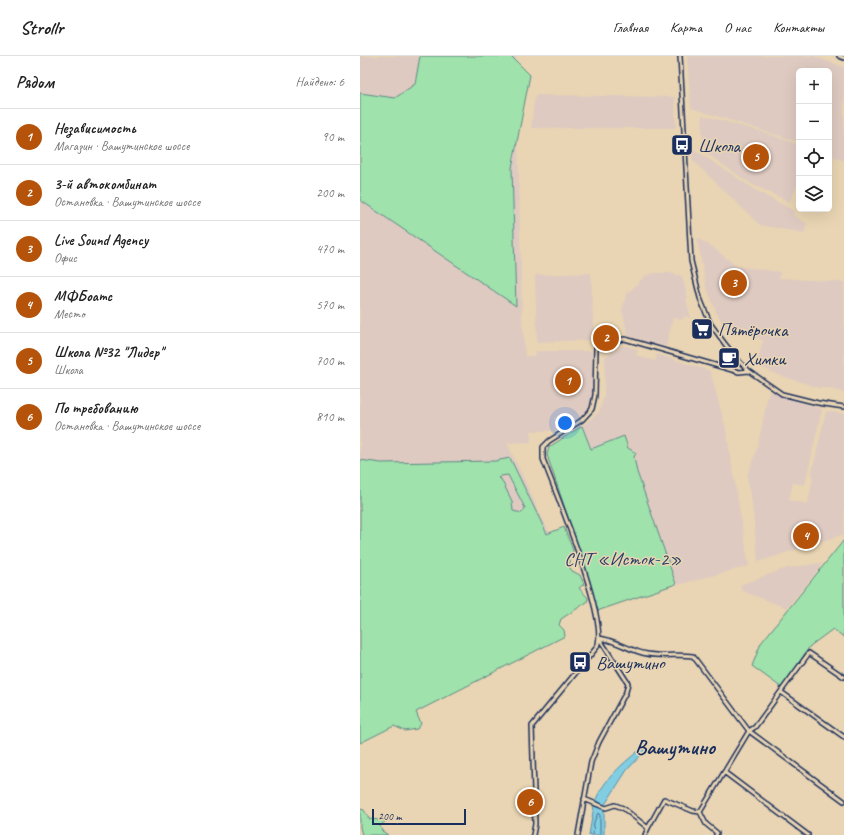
<!DOCTYPE html>
<html lang="ru">
<meta charset="utf-8">
<style>
body{margin:0;font-family:Caveat,sans-serif;background:#f2f2f2;color:#222}
.controls{position:absolute;right:12px;top:12px;display:grid;overflow:hidden;border-radius:6px;box-shadow:0 4px 16px #0002}
.controls button{width:36px;height:36px;display:grid;place-items:center;padding:0;border:0;border-bottom:1px solid #e0e0e0;background:#fff;color:#222;font:20px sans-serif}
.scale{position:absolute;left:12px;bottom:10px;width:94px;box-sizing:border-box;padding-left:4px;border:2px solid #1b2f5e;border-top:0;font-size:11px;line-height:14px;white-space:nowrap;color:#1b2f5e;-webkit-text-stroke:3px #e9d5b3;paint-order:stroke}
.you{position:absolute;left:205px;top:367px;width:14px;height:14px;margin:-10px;border:3px solid #fff;border-radius:50%;background:#1a73e8;box-shadow:0 0 0 6px #1a73e833}
.badge{display:grid;place-items:center;width:26px;height:26px;border-radius:50%;background:#b45309;color:#fff;font-size:13px;font-weight:700}
.pin{position:absolute;translate:-50% -50%;border:2px solid #fff;box-shadow:0 1px 4px #0006}
.list{margin:0;padding:0;list-style:none}
h2{display:flex;justify-content:space-between;align-items:center;height:52px;margin:0;padding:0 16px;font-size:17px}
h2 small{font-size:13px;font-weight:400;color:#767676}
.list li{display:grid;grid-template-columns:26px 1fr auto;gap:12px;align-items:center;box-sizing:border-box;height:56px;padding:0 16px;border-top:1px solid #e0e0e0}
.list b{display:block;font-size:15px;white-space:nowrap}
.list p{margin:0;font-size:13px;white-space:nowrap;color:#767676}
.list em{font-size:13px;font-style:normal;color:#767676}
.icon{flex:none;width:22px;height:22px;fill:none;stroke:currentColor;stroke-width:2;stroke-linecap:round;stroke-linejoin:round}
.map{position:relative;flex:none;width:484px;height:779px;overflow:hidden}
header{display:flex;align-items:center;gap:24px;box-sizing:border-box;height:56px;padding:0 20px;background:#fff;border-bottom:1px solid #e0e0e0}
header strong{font-size:19px}
nav{display:flex;gap:22px;margin-inline-start:auto;font-size:14px}
main{display:flex}
aside{flex:1;background:#fff}
.map>svg:first-child{display:block}
.built{fill:#decac1}
.green{fill:#9fe2ac;stroke:#5d8885;fill-rule:evenodd}
.water{fill:#81cde1;stroke:#588ead}
.lines{fill:none;stroke-linecap:round;stroke-linejoin:round}
.shore{stroke:#446e92;stroke-width:1}
.minor-casing{stroke:#1b2f5e;stroke-width:6}
.minor{stroke:#e9d5b3;stroke-width:3}
.labels{text-anchor:middle;stroke-width:3;stroke-linejoin:round;paint-order:stroke}
.poi-label{font-size:19px;fill:#1b2f5e;stroke:#e9d5b3;text-anchor:start}
.park-label{font-size:19px;fill:#284166;stroke:#e9d5b3}
.quarter-label{font-size:21px;font-weight:bold;fill:#1b2f5e;stroke:#e9d5b3}
</style>
<header>
<strong>Strollr</strong>
<nav><a>Главная</a><a>Карта</a><a>О нас</a><a>Контакты</a></nav>
</header>
<main>
<aside>
<h2>Рядом<small>Найдено: 6</small></h2>
<ul class="list">
<li><span class="badge">1</span><div><b>Независимость</b><p>Магазин · Вашутинское шоссе</p></div><em>90 m</em></li>
<li><span class="badge">2</span><div><b>3-й автокомбинат</b><p>Остановка · Вашутинское шоссе</p></div><em>200 m</em></li>
<li><span class="badge">3</span><div><b>Live Sound Agency</b><p>Офис</p></div><em>470 m</em></li>
<li><span class="badge">4</span><div><b>МФБоатс</b><p>Место</p></div><em>570 m</em></li>
<li><span class="badge">5</span><div><b>Школа №32 &quot;Лидер&quot;</b><p>Школа</p></div><em>700 m</em></li>
<li><span class="badge">6</span><div><b>По требованию</b><p>Остановка · Вашутинское шоссе</p></div><em>810 m</em></li>
</ul>
</aside>
<div class="map">
<svg width="484" height="779" viewBox="0 0 484 779">
<rect width="100%" height="100%" fill="#e9d5b3"/>
<filter id="ink" filterUnits="userSpaceOnUse"><feTurbulence type="fractalNoise" baseFrequency=".025" numOctaves="2"/><feDisplacementMap in="SourceGraphic" scale="8" xChannelSelector="R" yChannelSelector="G"/><feConvolveMatrix kernelMatrix="1 2 1 2 8 2 1 2 1" color-interpolation-filters="sRGB"/></filter>
<g filter="url(#ink)">
<!-- built -->
<path class="built" d="M0 0H156L162 259 165 300H175L176 295H232V342L229 352 217 363 194 375H171V386L147 387 188 474 225 546 0 668Z
M327 0H453L484 11V105L469 99V15H439V86L331 52Z
M175 39 315 41 316 72H171Z
M342 59 406 77 439 89V125L430 146 391 128 343 95Z
M332 92 397 135 434 155 433 159 447 168 444 177 400 169 332 104Z
M337 182 354 192 376 210 420 216 419 222 484 226V337L467 332H459L438 325 418 319 399 310 397 308 403 284 378 276 371 279 357 258 346 230Z
M231 217 234 284 177 286 175 219Z
M294 217H309L322 220 328 242 326 243 331 262 324 260 323 264 313 262 306 291 268 280 262 254 266 239 285 220Z
M263 289 278 293 276 299 295 305 297 298 350 315 366 373 389 510 317 529 277 416 274 401 264 380 231 393 222 370 239 356 244 341 245 301Z
M409 335 462 353 445 429 433 427 429 444 448 448 453 421 451 420 466 355 484 358V478L398 506 392 447 387 420 397 393Z
M462 507 459 513 427 552 382 535 380 529 427 512Z"/>
<!-- green -->
<path class="green" d="M60 0H151L170 19 152 112 156 250 0 144V37L35 42 55 28Z
M222 370 231 393 264 380 268 392 276 397 274 401 277 416 316 528 237 555 217 488 187 399 189 391Z
M150 402 187 478 204 471 213 494 209 510 212 515 220 519 224 528 219 532 228 542 227 546 201 563 199 569 204 574 205 580 56 656 61 668 57 673 45 675 34 670 0 687V404L21 407 135 405ZM148 419 165 452 162 457 153 455 152 445 141 423 138 422 141 420Z
M484 484V581L473 573 450 590 422 632 392 610 401 587Z
M0 753 4 754 9 763 19 764 25 761 27 764 20 770 22 775 28 779H2L0 771Z"/>
<!-- water -->
<path class="water" d="M283 691 285 695 267 714 244 750 235 746C243 723 265 706 283 691Z
M234 750 244 753V779H229Z"/>
<g class="lines">
<!-- shore -->
<path class="shore" d="M233 779 234 766 238 757 240 759V779"/>
<!-- minor casing -->
<g class="minor-casing">
<path id="minor" d="M320 0 331 205 340 242 350 267 365 288 379 305 389 315 422 338 458 347 484 351
M479 0 484 2
M421 636 484 681
M364 716 448 779
M224 743 246 752 255 749 263 752 288 772 304 743 333 755 340 756
M173 779 175 768 172 670 237 591C249 564 195 435 183 403V391L189 385 222 364 232 353 235 339 236 292 240 287 265 283 379 316 389 315
M218 779 231 706 239 686 266 636 268 627 239 582C256 584 270 595 287 598 303 601 318 598 333 600L389 675 484 745
M285 779 288 772
M356 779 357 777 346 768 340 756 389 675 395 671 449 597 484 621"/>
</g>
<!-- minor -->
<use href="#minor" class="minor"/>
</g>
</g>
<!-- icons -->
<defs>
<g id="bus-square" transform="scale(1.15)"><rect x="-9" y="-9" width="18" height="18" rx="4" fill="#1b2f5e" stroke="#e9d5b3"/><path d="M-5-6H5V4H4V6H2V4H-2V6H-4V4H-5ZM-3.5-4V0h7V-4ZM-3.5 1.2v1.5H-2V1.2ZM2 1.2v1.5H3.5V1.2Z" fill="#fff"/></g>
<g id="supermarket-square" transform="scale(1.15)"><rect x="-9" y="-9" width="18" height="18" rx="4" fill="#1b2f5e" stroke="#e9d5b3"/><path d="M-6-5.5h2.5l.6 2H6L4.5 2H-2.5L-4.4-4H-6ZM-1.5 3.2a1.3 1.3 0 1 0 .1 0ZM3 3.2a1.3 1.3 0 1 0 .1 0Z" fill="#fff"/></g>
<g id="cafe-square" transform="scale(1.15)"><rect x="-9" y="-9" width="18" height="18" rx="4" fill="#1b2f5e" stroke="#e9d5b3"/><path d="M-5.5-4.5H6V0H3Q3 3.5 0 3.5H-2.5Q-5.5 3.5-5.5 0ZM3-3.2v2h1.7v-2ZM-6 4.5H4V6H-6Z" fill="#fff"/></g>
</defs>
<g fill-rule="evenodd">
<use href="#bus-square" x="322" y="89"/>
<use href="#supermarket-square" x="342" y="273"/>
<use href="#cafe-square" x="369" y="302"/>
<use href="#bus-square" x="220" y="606"/>
</g>
<g class="labels">
<!-- poi labels -->
<g class="poi-label">
<text x="338" y="96">Школа</text>
<text x="358" y="280">Пятёрочка</text>
<text x="384" y="309">Химки</text>
<text x="236" y="613">Вашутино</text>
</g>
<!-- park labels -->
<g class="park-label">
<text x="263" y="509">СНТ «Исток-2»</text>
</g>
<!-- quarter labels -->
<g class="quarter-label">
<text x="315" y="698">Вашутино</text>
</g>
</g>
</svg>
<div class="controls">
<button>+</button>
<button>−</button>
<button><svg class="icon" aria-label="locate" viewBox="0 0 24 24"><circle cx="12" cy="12" r="6"/><path d="M12 2v4M12 18v4M2 12h4M18 12h4"/></svg></button>
<button><svg class="icon" aria-label="layers" viewBox="0 0 24 24"><path d="M12 4l9 5-9 5-9-5zM3 14l9 5 9-5"/></svg></button>
</div>
<div class="scale">200 m</div>
<div class="you"></div>
<div class="pin badge" style="left:208px;top:325px">1</div>
<div class="pin badge" style="left:246px;top:282px">2</div>
<div class="pin badge" style="left:374px;top:227px">3</div>
<div class="pin badge" style="left:446px;top:480px">4</div>
<div class="pin badge" style="left:396px;top:101px">5</div>
<div class="pin badge" style="left:170px;top:746px">6</div>
</div>
</main>
